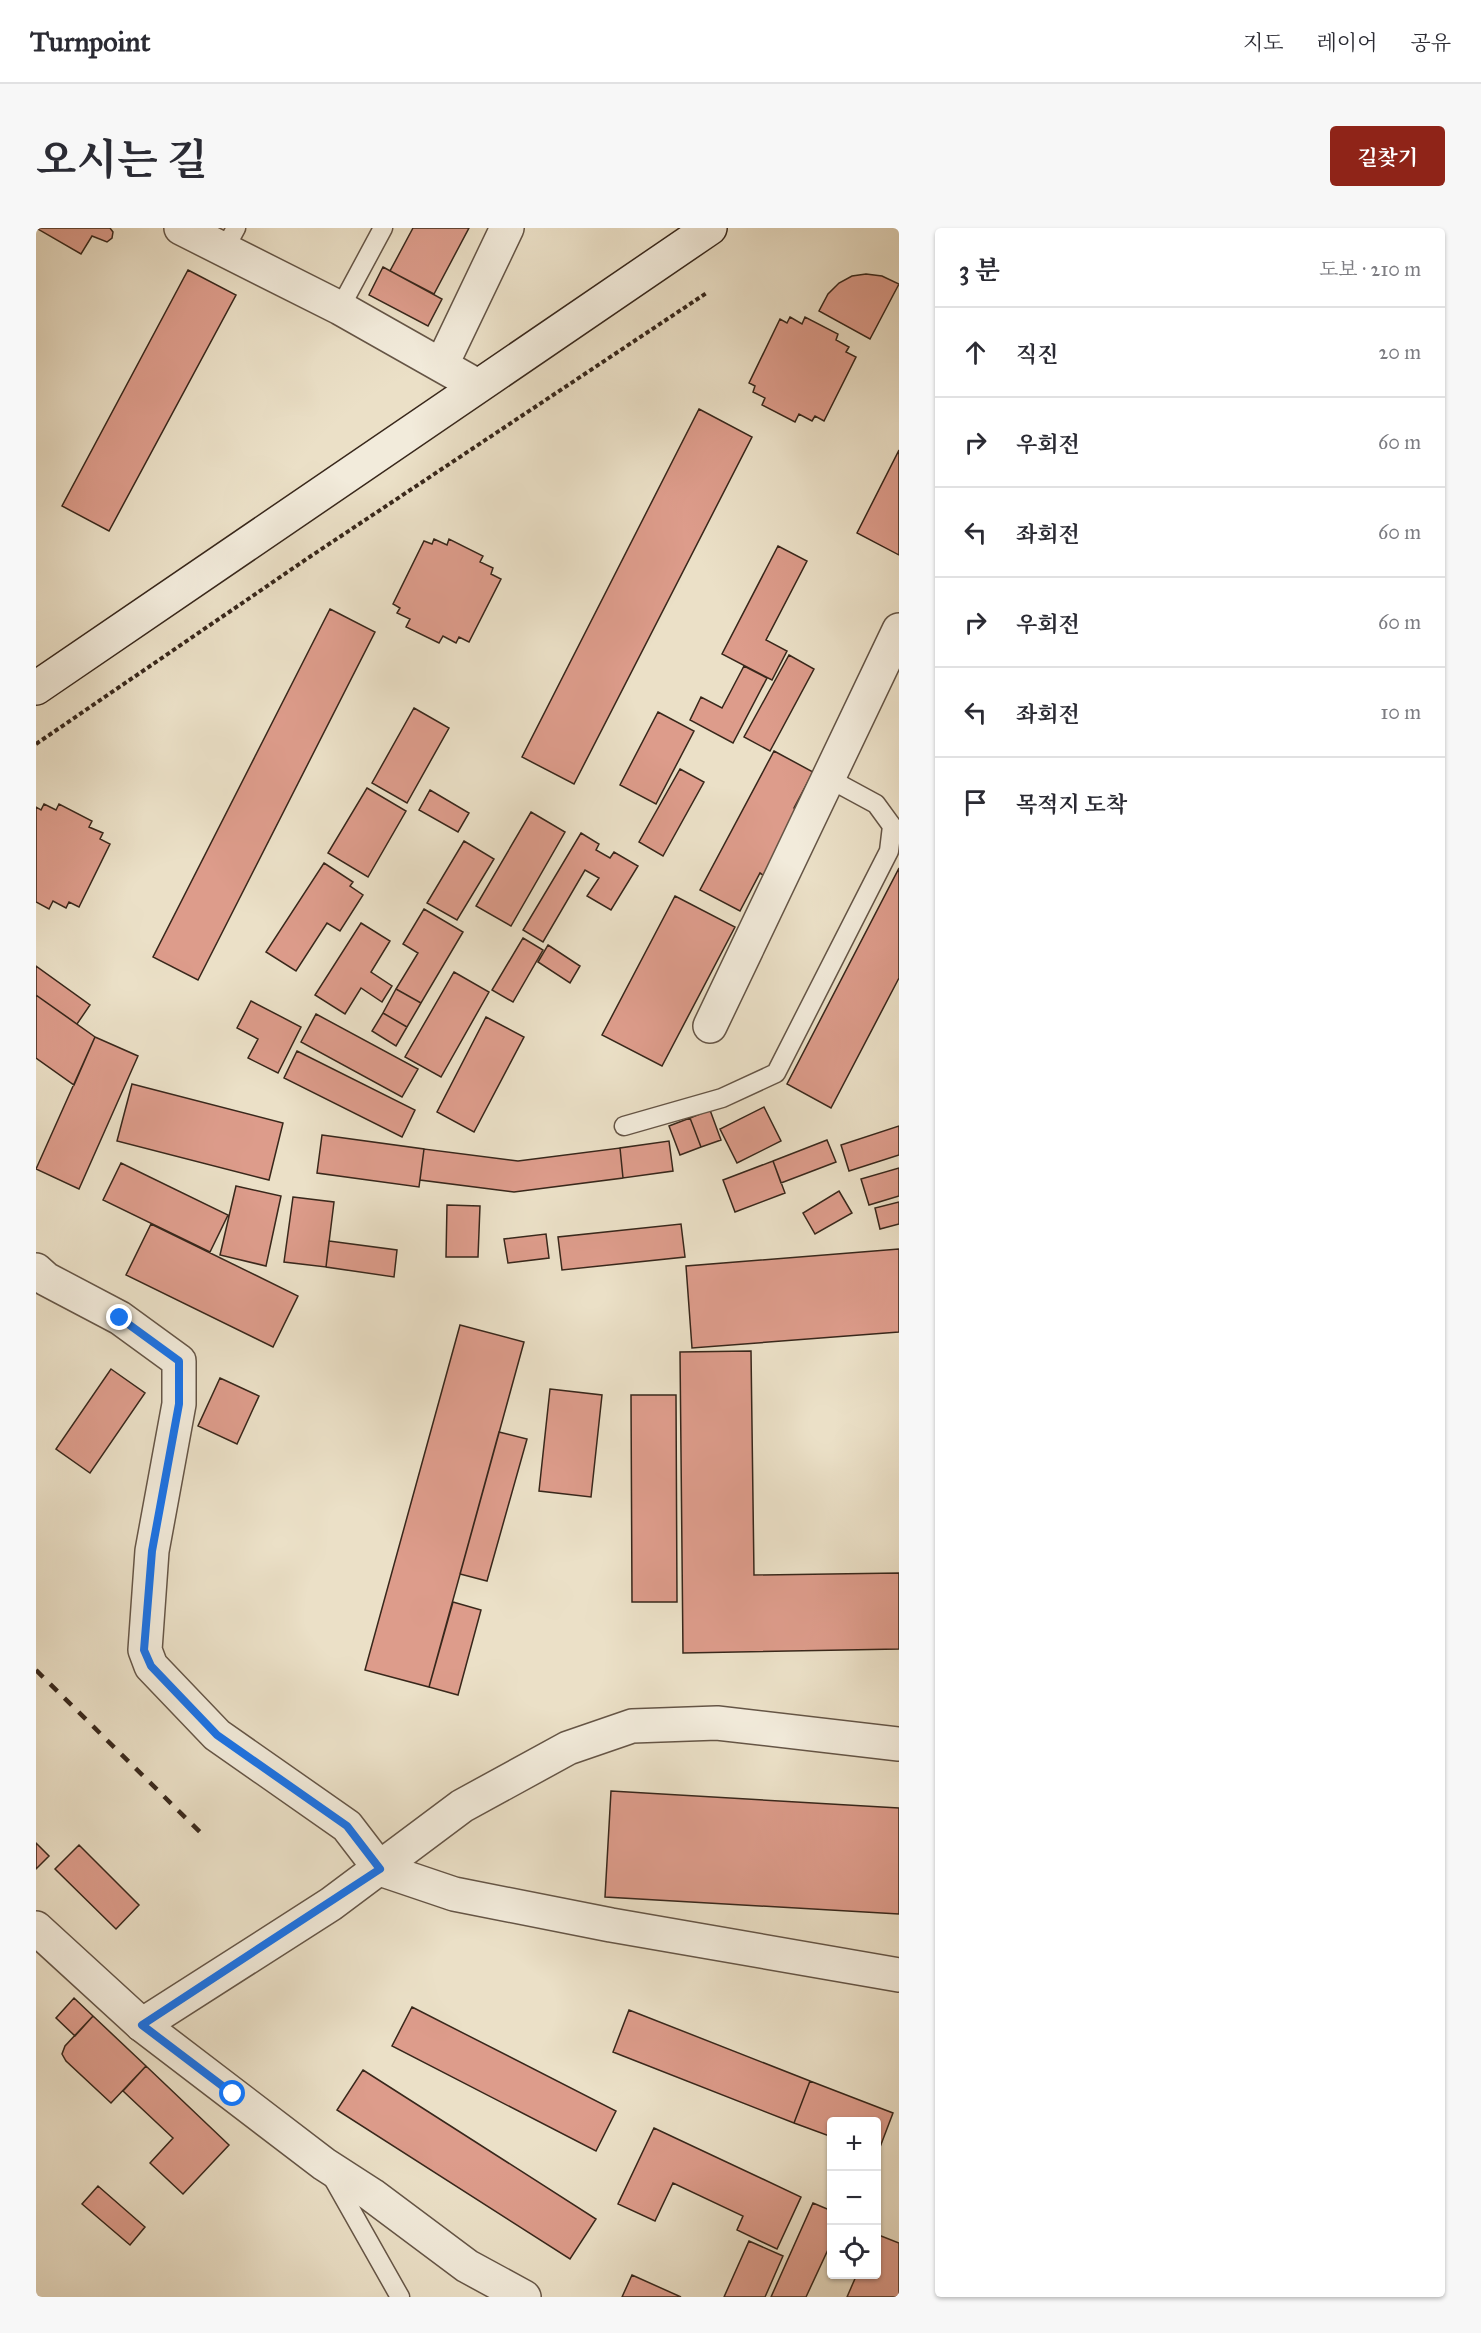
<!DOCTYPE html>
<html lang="ko">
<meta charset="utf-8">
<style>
body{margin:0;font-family:"IM FELL Great Primer","Noto Serif KR",serif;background:#f7f7f7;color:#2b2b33}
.controls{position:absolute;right:18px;bottom:18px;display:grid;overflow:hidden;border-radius:6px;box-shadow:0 2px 4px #0004}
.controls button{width:54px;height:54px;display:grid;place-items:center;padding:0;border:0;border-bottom:2px solid #e1e1e2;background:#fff;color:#2b2b33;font:30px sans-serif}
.stop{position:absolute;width:18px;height:18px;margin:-14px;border:4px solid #1a73e8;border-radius:50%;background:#fff}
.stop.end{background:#1a73e8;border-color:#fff;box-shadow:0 2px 6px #0008}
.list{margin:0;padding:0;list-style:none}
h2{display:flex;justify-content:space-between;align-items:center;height:78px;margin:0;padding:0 24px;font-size:26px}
h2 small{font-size:20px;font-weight:400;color:#7c7c81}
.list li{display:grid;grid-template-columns:39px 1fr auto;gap:18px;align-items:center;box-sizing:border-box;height:90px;padding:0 24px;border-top:2px solid #e1e1e2}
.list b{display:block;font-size:22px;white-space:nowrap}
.list em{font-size:20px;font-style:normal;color:#7c7c81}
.icon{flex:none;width:33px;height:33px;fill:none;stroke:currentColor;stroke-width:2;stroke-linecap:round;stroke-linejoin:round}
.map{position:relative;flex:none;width:863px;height:2069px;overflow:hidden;border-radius:6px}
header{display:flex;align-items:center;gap:36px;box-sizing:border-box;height:84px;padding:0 30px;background:#fff;border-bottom:2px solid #e1e1e2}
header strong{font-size:28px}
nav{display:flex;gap:33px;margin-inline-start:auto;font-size:21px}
.intro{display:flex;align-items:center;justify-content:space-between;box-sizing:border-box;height:144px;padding:0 36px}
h1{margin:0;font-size:42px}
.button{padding:15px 27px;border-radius:6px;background:#8f2418;color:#fff;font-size:21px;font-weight:700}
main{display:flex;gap:36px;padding:0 36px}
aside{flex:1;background:#fff;border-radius:6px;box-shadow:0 2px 4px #0004}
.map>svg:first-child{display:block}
.building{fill:#dd9c8b;stroke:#38271b;stroke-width:1.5}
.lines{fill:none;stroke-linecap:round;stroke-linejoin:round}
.service-casing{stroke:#655546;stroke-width:21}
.minor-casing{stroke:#655546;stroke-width:36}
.tertiary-casing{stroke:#655546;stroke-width:36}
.secondary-casing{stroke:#38271b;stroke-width:36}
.path{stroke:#38271b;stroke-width:4;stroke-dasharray:4.5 3;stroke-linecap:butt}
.service{stroke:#f2ebdb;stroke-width:18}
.minor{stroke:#f2ebdb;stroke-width:33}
.tertiary{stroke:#f2ebdb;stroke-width:33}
.secondary{stroke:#f2ebdb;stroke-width:33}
.rail{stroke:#38271b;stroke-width:4.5;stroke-dasharray:10 10;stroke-linecap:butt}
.route{stroke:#1a73e8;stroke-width:8}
</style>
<header>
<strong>Turnpoint</strong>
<nav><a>지도</a><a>레이어</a><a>공유</a></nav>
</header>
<div class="intro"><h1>오시는 길</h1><a class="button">길찾기</a></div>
<main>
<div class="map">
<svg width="863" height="2069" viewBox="0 0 863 2069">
<rect width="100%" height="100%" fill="#ebe0c7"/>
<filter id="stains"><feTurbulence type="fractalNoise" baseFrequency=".00333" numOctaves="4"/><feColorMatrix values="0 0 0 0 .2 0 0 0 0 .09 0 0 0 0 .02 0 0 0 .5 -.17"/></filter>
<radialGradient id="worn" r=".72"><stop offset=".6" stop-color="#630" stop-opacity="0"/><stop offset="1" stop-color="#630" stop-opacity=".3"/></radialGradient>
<!-- building -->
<path class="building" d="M0 0H74L77 4 76 10 71 14 56 8 45 26Z
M377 0H433L398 66 354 43Z
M347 39 406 71 392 98 333 67Z
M152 42 200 67 73 303 26 278Z
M830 46 846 48 863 56 834 111 783 83 792 66 803 55 816 48Z
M754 89 766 96 769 89 802 106 800 112 813 119 810 124 820 129 788 193 779 188 776 193 763 186 759 194 726 177 729 170 717 164 719 158 713 155 744 91 751 95Z
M663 181 716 209 538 556 486 529Z
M863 222V327L821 305Z
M398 311 411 317 413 311 447 328 444 334 457 340 455 346 465 351 433 414 423 409 420 415 407 408 403 415 370 399 374 391 361 385 364 380 357 376 388 313 396 316Z
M742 318 771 333 730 412 751 423 736 452 686 426Z
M294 381 339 404 162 752 117 729Z
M753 427 778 441 734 523 708 509Z
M708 438 731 450 697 515 654 492 665 469 686 480Z
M378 480 413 500 371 575 336 555Z
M622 484 658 503 620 576 584 557Z
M738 523 777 544 758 580 763 583 728 648 724 645 704 683 664 662Z
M644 541 668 554 627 628 603 614Z
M331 560 370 583 332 649 292 625Z
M394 562 433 585 422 604 383 582Z
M8 576 20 582 23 576 56 593 53 599 67 605 64 611 74 616 43 679 33 674 30 680 17 673 13 681 0 674V579L5 582Z
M495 584 529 604 475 698 440 678Z
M545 605 563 616 560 622 574 630 578 624 602 638 575 682 551 668 563 650 549 642 507 714 487 702Z
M428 613 458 631 421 692 391 675Z
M288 635 317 654 314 658 327 667 304 703 291 695 260 743 230 724Z
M863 640V750L795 880 751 856Z
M639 668 699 699 626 838 566 807Z
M388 681 427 704 385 775 360 761 382 725 367 716Z
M325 695 354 713 335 744 356 758 346 774 325 760 309 786 279 767Z
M487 710 507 722 477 774 456 762Z
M512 717 544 738 534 755 502 734Z
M0 738 54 777 41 796 0 767Z
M418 744 453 764 405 849 369 829Z
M360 761 385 775 371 799 347 785Z
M0 767 59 809 38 857 0 830Z
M215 773 265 799 242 845 212 830 222 811 201 800Z
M347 785 371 799 360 818 336 803Z
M280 786 382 841 366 869 265 814Z
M450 789 488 809 438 904 401 884Z
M59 809 102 828 43 961 0 941Z
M261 823 379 882 366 909 248 850Z
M96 856 247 895 233 952 81 913Z
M728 879 745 913 701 935 684 901Z
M674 882 685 912 665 919 654 890Z
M654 890 665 919 644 927 633 898Z
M863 898V927L813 943 805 917Z
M286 907 388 921 383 959 281 945Z
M791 912 800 934 745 955 737 933Z
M633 913 637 943 587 950 584 920Z
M584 920 587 950 478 964 384 952 388 921 482 933Z
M737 933 749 965 699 984 687 952Z
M85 935 192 987 174 1024 67 972Z
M863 940V968L833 977 825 951Z
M200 958 245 968 230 1038 184 1027Z
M803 963 816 985 779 1006 767 985Z
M257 969 298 974 290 1039 248 1034Z
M863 974V996L844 1001 839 980Z
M411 977 444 978 442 1029H410Z
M115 996 262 1068 237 1119 90 1047Z
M645 996 649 1029 526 1042 522 1009Z
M510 1006 513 1030 472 1035 468 1011Z
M293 1013 361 1022 358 1049 290 1039Z
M863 1021V1104L656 1120 650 1038Z
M424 1097 488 1114 393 1459 329 1442Z
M715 1123 718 1347 863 1345V1421L647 1425 644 1124Z
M75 1141 109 1165 54 1245 20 1221Z
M184 1150 223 1168 201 1216 162 1198Z
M514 1161 566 1167 555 1269 503 1263Z
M595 1167H640L641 1374H596Z
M463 1204 491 1211 451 1353 424 1346Z
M417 1374 445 1382 422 1467 393 1459Z
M575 1563 863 1580V1686L569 1669Z
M0 1615 13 1628 0 1641Z
M43 1617 103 1677 80 1701 19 1641Z
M38 1770 57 1788 39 1808 20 1790Z
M376 1779 580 1883 560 1923 356 1818Z
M593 1782 774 1853 758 1895 577 1824Z
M57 1788 110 1838 75 1875 30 1833 26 1826 29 1818Z
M110 1838 193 1917 147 1966 114 1935 137 1910 87 1863Z
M327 1842 560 1991 534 2031 301 1882Z
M774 1853 857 1885 841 1927 840 1894H796V1909L758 1895Z
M618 1900 765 1969 741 2021 701 2002 707 1988 637 1955 619 1993 582 1976Z
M62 1958 109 1999 94 2017 46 1976Z
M777 1975 796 1983V2013L770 2069H735Z
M840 2006 863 2015V2069H811L821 2046H840Z
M713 2013 747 2028 729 2069H688Z
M596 2047 645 2069H586Z"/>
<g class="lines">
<!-- service casing -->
<g class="service-casing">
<path id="service" d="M188 22 200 0
M304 80 347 0
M588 898 686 870 740 845 853 623 856 598 840 576 792 550
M294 1945 364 2069"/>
</g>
<!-- minor casing -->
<g class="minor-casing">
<path id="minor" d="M145 0 304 80 440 157
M406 136 471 0
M674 798 863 402
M0 1042 10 1051 84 1090 143 1133V1176L116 1323 109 1422 115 1438 181 1507 311 1598 344 1641 418 1666 575 1697 863 1747
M106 1797 295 1676 426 1578 532 1520 596 1498 681 1495 863 1516"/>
</g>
<!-- tertiary casing -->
<g class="tertiary-casing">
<path id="tertiary" d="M0 1700 106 1797 288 1936 336 1967 431 2038 488 2069"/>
</g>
<!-- secondary casing -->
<g class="secondary-casing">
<path id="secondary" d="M0 460 674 0"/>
</g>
<!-- path -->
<path class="path" d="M0 516 275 328 672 64"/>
<!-- service -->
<use href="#service" class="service"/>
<!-- minor -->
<use href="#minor" class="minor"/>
<!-- tertiary -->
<use href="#tertiary" class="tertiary"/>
<!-- secondary -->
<use href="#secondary" class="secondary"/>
<!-- rail -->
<path class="rail" d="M0 1442 165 1605"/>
</g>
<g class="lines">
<!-- route -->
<path class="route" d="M84 1090 143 1133V1176L116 1323 108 1422 115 1438 181 1507 311 1598 344 1641 106 1797 197 1866"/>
</g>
<rect width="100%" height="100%" filter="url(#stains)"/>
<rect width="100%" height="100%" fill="url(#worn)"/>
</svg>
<div class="controls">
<button>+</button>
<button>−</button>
<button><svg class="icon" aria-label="locate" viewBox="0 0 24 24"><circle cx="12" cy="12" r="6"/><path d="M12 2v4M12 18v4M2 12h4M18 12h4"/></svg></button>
</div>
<div class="stop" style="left:197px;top:1866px"></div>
<div class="stop end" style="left:84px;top:1090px"></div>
</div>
<aside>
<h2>3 분<small>도보 · 210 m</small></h2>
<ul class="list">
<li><svg class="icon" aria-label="ahead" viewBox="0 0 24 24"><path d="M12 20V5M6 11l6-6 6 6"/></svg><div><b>직진</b></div><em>20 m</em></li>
<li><svg class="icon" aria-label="right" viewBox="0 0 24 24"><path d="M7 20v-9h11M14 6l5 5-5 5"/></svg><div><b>우회전</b></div><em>60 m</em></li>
<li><svg class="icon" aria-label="left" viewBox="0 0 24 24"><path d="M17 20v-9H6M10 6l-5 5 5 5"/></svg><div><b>좌회전</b></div><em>60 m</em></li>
<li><svg class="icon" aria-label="right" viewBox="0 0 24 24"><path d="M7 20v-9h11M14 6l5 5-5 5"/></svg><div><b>우회전</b></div><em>60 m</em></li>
<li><svg class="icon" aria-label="left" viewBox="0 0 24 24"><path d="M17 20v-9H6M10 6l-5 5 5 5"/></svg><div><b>좌회전</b></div><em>10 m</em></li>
<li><svg class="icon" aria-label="arrive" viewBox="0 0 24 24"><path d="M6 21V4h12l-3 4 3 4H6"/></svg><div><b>목적지 도착</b></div></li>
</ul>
</aside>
</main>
